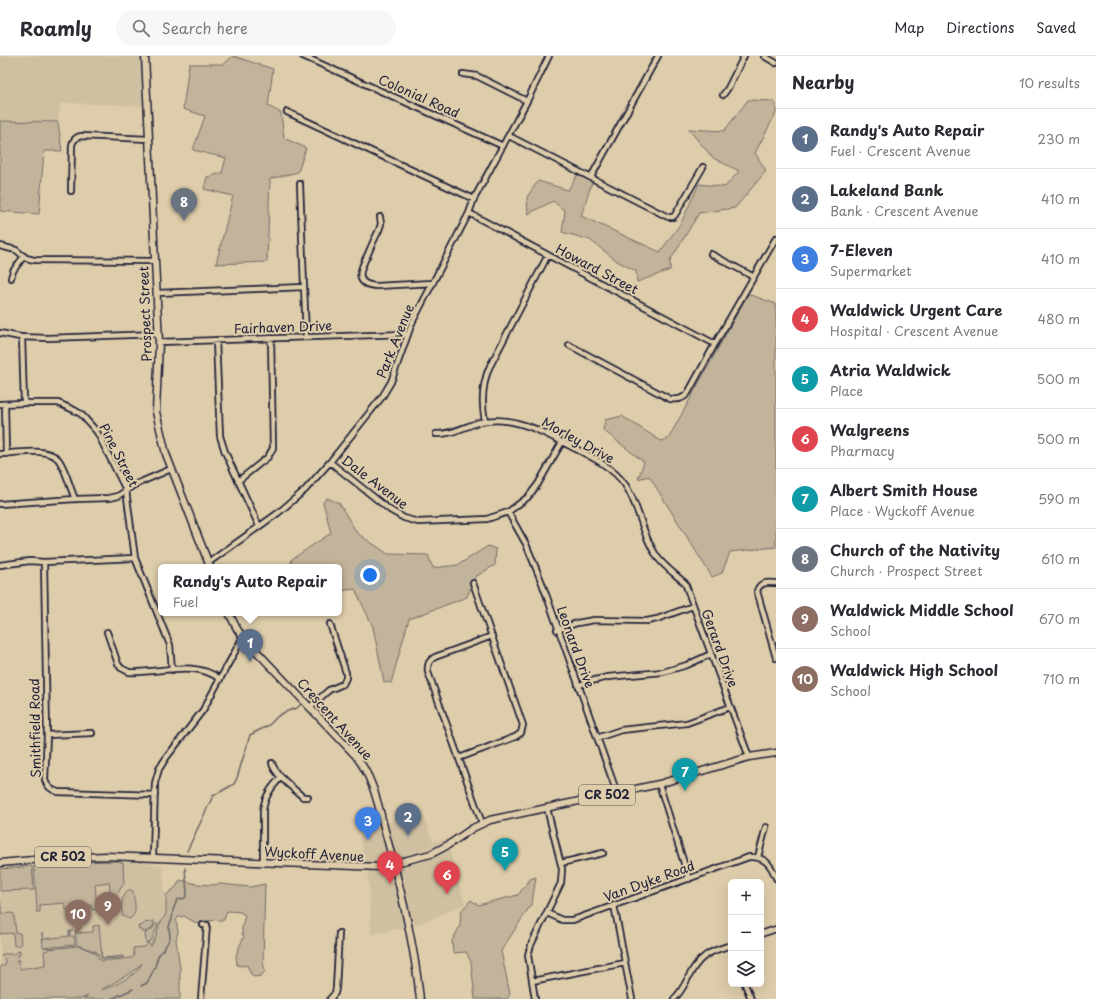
<!DOCTYPE html>
<meta charset="utf-8">
<style>
body{margin:0;font-family:"Playpen Sans",sans-serif;background:#f7f7f7;color:#2b2b33}
.controls{position:absolute;right:12px;bottom:12px;display:grid;overflow:hidden;border-radius:6px;box-shadow:0 4px 16px #0002}
.controls button{width:36px;height:36px;display:grid;place-items:center;padding:0;border:0;border-bottom:1px solid #e1e1e2;background:#fff;color:#2b2b33;font:20px sans-serif}
.you{position:absolute;left:370px;top:519px;width:14px;height:14px;margin:-10px;border:3px solid #fff;border-radius:50%;background:#1a73e8;box-shadow:0 0 0 6px #1a73e833}
.badge{display:grid;place-items:center;width:26px;height:26px;border-radius:50%;background:#7c3aed;color:#fff;font-size:13px;font-weight:700}
.pin{position:absolute;translate:-50% -33px;filter:drop-shadow(0 1px 2px #0008)}
.pin::after{content:'';position:absolute;top:21px;width:14px;height:12px;background:inherit;clip-path:polygon(0 0,100% 0,50% 100%)}
.popup{position:absolute;left:158px;top:508px;width:184px;height:52px;box-sizing:border-box;display:grid;place-content:center;border-radius:6px;background:#fff;filter:drop-shadow(0 1px 3px #0005);font-size:13px;white-space:nowrap;color:#7c7c81}
.popup b{font-size:15px;color:#2b2b33}
.popup::after{content:'';position:absolute;left:50%;top:100%;margin-left:-8px;border:8px solid transparent;border-top-color:#fff}
.list{margin:0;padding:0;list-style:none}
h2{display:flex;justify-content:space-between;align-items:center;height:52px;margin:0;padding:0 16px;font-size:17px}
h2 small{font-size:13px;font-weight:400;color:#7c7c81}
.list li{display:grid;grid-template-columns:26px 1fr auto;gap:12px;align-items:center;box-sizing:border-box;height:60px;padding:0 16px;border-top:1px solid #e1e1e2}
.list b{display:block;font-size:15px;white-space:nowrap}
.list p{margin:0;font-size:13px;white-space:nowrap;color:#7c7c81}
.list em{font-size:13px;font-style:normal;color:#7c7c81}
.icon{flex:none;width:22px;height:22px;fill:none;stroke:currentColor;stroke-width:2;stroke-linecap:round;stroke-linejoin:round}
.map{position:relative;flex:none;width:776px;height:943px;overflow:hidden}
header{display:flex;align-items:center;gap:24px;box-sizing:border-box;height:56px;padding:0 20px;background:#fff;border-bottom:1px solid #e1e1e2}
header strong{font-size:19px}
nav{display:flex;gap:22px;margin-inline-start:auto;font-size:14px}
.search{width:280px;height:36px;background:#f7f7f7;display:flex;align-items:center;gap:10px;box-sizing:border-box;padding:0 14px;border-radius:22px;color:#7c7c81;font-size:15px}
main{display:flex}
aside{flex:1;background:#fff}
.map>svg:first-child{display:block}
.built{fill:#d0c0a2}
.green{fill:#c2b49a;stroke:#726b6a;fill-rule:evenodd}
.lines{fill:none;stroke-linecap:round;stroke-linejoin:round}
.stream{stroke:#6b6566;stroke-width:1.5}
.minor-casing{stroke:#22223b;stroke-width:8}
.major-casing{stroke:#22223b;stroke-width:9}
.minor{stroke:#decdaa;stroke-width:4.5}
.major{stroke:#decdaa;stroke-width:6}
.labels{text-anchor:middle;stroke-width:4;stroke-linejoin:round;paint-order:stroke}
.shield{fill:#decdaa;stroke:#5a555c;stroke-width:1}
.shield-label{font-size:12px;font-weight:bold;fill:#22223b}
.street-label{font-size:13px;fill:#22223b;stroke:#decdaa}
</style>
<header>
<strong>Roamly</strong>
<div class="search"><svg class="icon" aria-label="search" viewBox="0 0 24 24"><circle cx="10" cy="10" r="6"/><path d="M15 15l6 6"/></svg>Search here</div>
<nav><a>Map</a><a>Directions</a><a>Saved</a></nav>
</header>
<main>
<div class="map">
<svg width="776" height="943" viewBox="0 0 776 943">
<rect width="100%" height="100%" fill="#decdaa"/>
<filter id="ink" filterUnits="userSpaceOnUse"><feTurbulence type="fractalNoise" baseFrequency=".025" numOctaves="2"/><feDisplacementMap in="SourceGraphic" scale="8" xChannelSelector="R" yChannelSelector="G"/><feConvolveMatrix kernelMatrix="1 2 1 2 8 2 1 2 1" color-interpolation-filters="sRGB"/></filter>
<g filter="url(#ink)">
<!-- built -->
<path class="built" d="M0 0H144L147 50 61 47 58 66 0 65Z
M375 755 380 769 422 756 433 786 446 783 465 848 420 868 371 879 369 825 356 762Z
M84 806H136L163 810 166 858 142 909 135 917 126 923 85 943H0V813Z"/>
<!-- green -->
<path class="green" d="M233 0 273 13 268 50 281 57 284 82 306 92 298 116 270 123 267 206 216 208 233 140 204 133 207 121 222 117 226 102 193 94 205 60 183 53 189 8H224Z
M748 44 772 45 776 48V57L755 97 766 115 735 152 699 157 670 205V214L637 226 636 215 617 205 590 184 562 176 565 155 553 145 528 158 527 141 538 125 568 134 579 116 593 123 581 160 660 196 681 167 699 128 725 131 739 115 713 102 688 73 724 75Z
M0 65 58 66 62 95H44L39 158 0 155Z
M748 238 776 248V491L730 496 722 517 712 521 649 420 638 423 644 406 603 374 605 364 622 360 661 385 668 383Z
M327 442 339 447 357 477 388 498 428 499 433 512 458 509 488 490 496 493 495 509 475 521 467 541 409 563 391 627 384 626 373 571 355 533 339 535V511H290L292 503 331 477 323 446Z
M120 805 123 807 124 827 114 843 112 849 109 826 95 828 97 853 92 854 91 849 75 850V853L66 854 65 847 40 849V856H36L37 854 34 810 72 806Z
M32 810 34 834 0 835V813Z
M536 821 532 847 501 895 510 938 507 943H475L471 906 466 896 453 897 452 885 460 870 461 855 471 844 478 849 518 839 530 823Z
M180 824 197 828 211 829 221 828 250 831 265 828 263 906 265 915 261 920 254 921 251 918 247 909 242 910 237 909 236 899 244 880 242 878V871L245 859 240 856 227 855 224 864 204 865 198 868 184 860 178 861 176 865 178 875 176 884 180 912V943H83L88 940 81 943H0V910H5V904L1 900 2 898H14L20 894V899H18L19 905 16 904 17 907H19L20 913 45 909 44 895 48 894V893L79 890 96 897 99 903 102 905 131 902 134 900 133 892 145 891 148 887 151 890 156 880 159 869 166 858V839L176 831ZM142 907C135 922 115 929 101 934L134 915Z
M128 834H131L133 835C134 844 139 859 129 863L123 860C119 849 122 842 128 834Z
M0 844 2 858 12 857 14 858 16 877H20L21 889 14 890 13 877 0 878Z
M154 865C154 872 149 876 142 876V874H139L138 870H141L145 867Z
M155 868H158L151 885 146 887 145 877 152 873Z
M99 869 102 902 123 900V902L102 903 97 896 77 889 75 874 77 877 93 876V870Z
M69 875H73L70 876V880H74L75 889 43 892 42 877 43 883 69 880Z"/>
<g class="lines">
<!-- stream -->
<path class="stream" d="M187 795 213 740 234 728 237 722 250 679 269 669 278 660 285 656 297 652 301 648
M141 930 147 927 155 911 158 900 165 891 170 882 169 870 172 863 173 854 177 844 185 842 187 838 185 812
M111 943 133 933"/>
<!-- minor casing -->
<g class="minor-casing">
<path id="minor" d="M303 0 503 90
M764 0 776 7
M463 18 477 20 527 45
M723 39 728 32 744 0
M287 56 474 143
M509 80 668 161H673L675 159 703 111
M591 121 658 0
M300 128 306 281
M71 135 72 89C73 84 76 81 81 80L149 83
M469 157 715 288
M380 161 381 168 379 174C375 182 371 190 368 198 360 213 353 229 377 230L432 227
M0 190 16 194 26 202 34 204 154 205
M711 198 754 221
M11 222 13 215 24 200
M157 237 304 231
M0 277 20 281 48 282 158 278
M22 281 24 347
M216 284 220 380 225 396 259 470
M159 286 407 278
M569 289 670 343C678 344 683 343 688 337L715 288 776 182
M0 348 24 347H58L74 354 81 358 97 376 126 434 135 502 170 589 172 614
M5 348 6 398
M485 365C481 346 482 330 489 312L548 199
M436 378C451 379 466 370 480 366 489 364 499 364 507 365 528 368 545 377 564 387 586 398 612 409 626 430 640 452 642 480 658 502 666 512 676 519 685 527L749 701
M0 398C15 397 47 391 58 403 65 411 70 432 75 443
M330 406 390 454 404 462 418 466 487 463 508 456 528 441 538 428 562 386
M238 425 268 401 273 392 271 282
M0 448 75 443 109 442 118 440 134 429 171 413
M508 456 526 488 542 527 617 737
M44 506 47 679 45 724C47 731 51 734 58 736L155 739
M208 507 278 457 305 434 330 406 382 341 391 326 412 267 469 157 474 143 527 45 549 0
M0 509 30 505 44 506 135 502
M776 527C768 527 760 525 757 535L776 602
M557 574 577 567 594 564 647 565 657 563 693 550
M107 576 118 608 121 612 129 616C159 618 194 603 220 623
M578 630 587 626 608 621 663 616 687 609 711 598
M310 651 329 634 343 628 346 622V617L330 568
M47 679 92 677
M597 682 621 674 687 667 730 651
M459 702 515 681 521 677 523 669 473 527
M272 707C274 718 294 733 303 741H308
M659 728 689 823
M482 767 428 616C427 609 429 604 435 601L492 580
M758 801 766 771
M153 802 155 727 159 713 166 702 203 654 243 581
M263 807V754C265 740 271 732 281 721
M561 807 603 797
M614 849 632 943
M547 857 562 864H573L749 801C765 800 771 809 776 822
M761 878 776 873
M532 925 625 907
M745 928 751 943
M201 943 207 869H203
M330 943 335 937 336 932 339 877
M535 943 528 899 531 889 561 827 562 813 547 752
M674 943C687 931 690 910 705 900 712 894 722 892 731 889"/>
</g>
<!-- major casing -->
<g class="major-casing">
<path id="major" d="M145 0 159 286 156 356 166 398 210 511
M229 557 237 573 243 581 355 699C373 721 378 748 385 775 400 830 414 886 420 943
M0 807 54 802 107 800 380 811 431 798 448 789 473 772 490 764 659 728 749 701 776 697"/>
</g>
<!-- minor -->
<use href="#minor" class="minor"/>
<!-- major -->
<use href="#major" class="major"/>
</g>
</g>
<g class="labels">
<!-- shield labels -->
<g class="shield">
<rect x="579" y="729" width="56" height="20" rx="3"/>
<rect x="35" y="791" width="56" height="20" rx="3"/>
</g>
<g class="shield-label">
<text x="607" y="743">CR 502</text>
<text x="63" y="805">CR 502</text>
</g>
<!-- street labels -->
<g class="street-label">
<text transform="translate(419 40) rotate(24)" y="5">Colonial Road</text>
<text transform="translate(597 213) rotate(28)" y="5">Howard Street</text>
<text transform="translate(145 258) rotate(-92)" y="5">Prospect Street</text>
<text transform="translate(283 271) rotate(-2)" y="5">Fairhaven Drive</text>
<text transform="translate(395 285) rotate(-68)" y="5">Park Avenue</text>
<text transform="translate(578 384) rotate(29)" y="5">Morley Drive</text>
<text transform="translate(119 399) rotate(63)" y="5">Pine Street</text>
<text transform="translate(375 426) rotate(37)" y="5">Dale Avenue</text>
<text transform="translate(576 591) rotate(70)" y="5">Leonard Drive</text>
<text transform="translate(720 592) rotate(70)" y="5">Gerard Drive</text>
<text transform="translate(335 663) rotate(48)" y="5">Crescent Avenue</text>
<text transform="translate(35 672) rotate(-91)" y="5">Smithfield Road</text>
<text transform="translate(314 798) rotate(3)" y="5">Wyckoff Avenue</text>
<text transform="translate(649 825) rotate(-20)" y="5">Van Dyke Road</text>
</g>
</g>
</svg>
<div class="controls">
<button>+</button>
<button>−</button>
<button><svg class="icon" aria-label="layers" viewBox="0 0 24 24"><path d="M12 4l9 5-9 5-9-5zM3 14l9 5 9-5"/></svg></button>
</div>
<div class="you"></div>
<div class="pin badge" style="left:250px;top:606px;background:#5c6f8a">1</div>
<div class="popup"><b>Randy's Auto Repair</b>Fuel</div>
<div class="pin badge" style="left:408px;top:780px;background:#5c6f8a">2</div>
<div class="pin badge" style="left:368px;top:784px;background:#3f7fe0">3</div>
<div class="pin badge" style="left:390px;top:828px;background:#e0444e">4</div>
<div class="pin badge" style="left:505px;top:815px;background:#0f9aa8">5</div>
<div class="pin badge" style="left:447px;top:838px;background:#e0444e">6</div>
<div class="pin badge" style="left:685px;top:735px;background:#0f9aa8">7</div>
<div class="pin badge" style="left:184px;top:165px;background:#6b7280">8</div>
<div class="pin badge" style="left:108px;top:869px;background:#8d6e63">9</div>
<div class="pin badge" style="left:78px;top:877px;background:#8d6e63">10</div>
</div>
<aside>
<h2>Nearby<small>10 results</small></h2>
<ul class="list">
<li><span class="badge" style="background:#5c6f8a">1</span><div><b>Randy's Auto Repair</b><p>Fuel · Crescent Avenue</p></div><em>230 m</em></li>
<li><span class="badge" style="background:#5c6f8a">2</span><div><b>Lakeland Bank</b><p>Bank · Crescent Avenue</p></div><em>410 m</em></li>
<li><span class="badge" style="background:#3f7fe0">3</span><div><b>7-Eleven</b><p>Supermarket</p></div><em>410 m</em></li>
<li><span class="badge" style="background:#e0444e">4</span><div><b>Waldwick Urgent Care</b><p>Hospital · Crescent Avenue</p></div><em>480 m</em></li>
<li><span class="badge" style="background:#0f9aa8">5</span><div><b>Atria Waldwick</b><p>Place</p></div><em>500 m</em></li>
<li><span class="badge" style="background:#e0444e">6</span><div><b>Walgreens</b><p>Pharmacy</p></div><em>500 m</em></li>
<li><span class="badge" style="background:#0f9aa8">7</span><div><b>Albert Smith House</b><p>Place · Wyckoff Avenue</p></div><em>590 m</em></li>
<li><span class="badge" style="background:#6b7280">8</span><div><b>Church of the Nativity</b><p>Church · Prospect Street</p></div><em>610 m</em></li>
<li><span class="badge" style="background:#8d6e63">9</span><div><b>Waldwick Middle School</b><p>School</p></div><em>670 m</em></li>
<li><span class="badge" style="background:#8d6e63">10</span><div><b>Waldwick High School</b><p>School</p></div><em>710 m</em></li>
</ul>
</aside>
</main>
